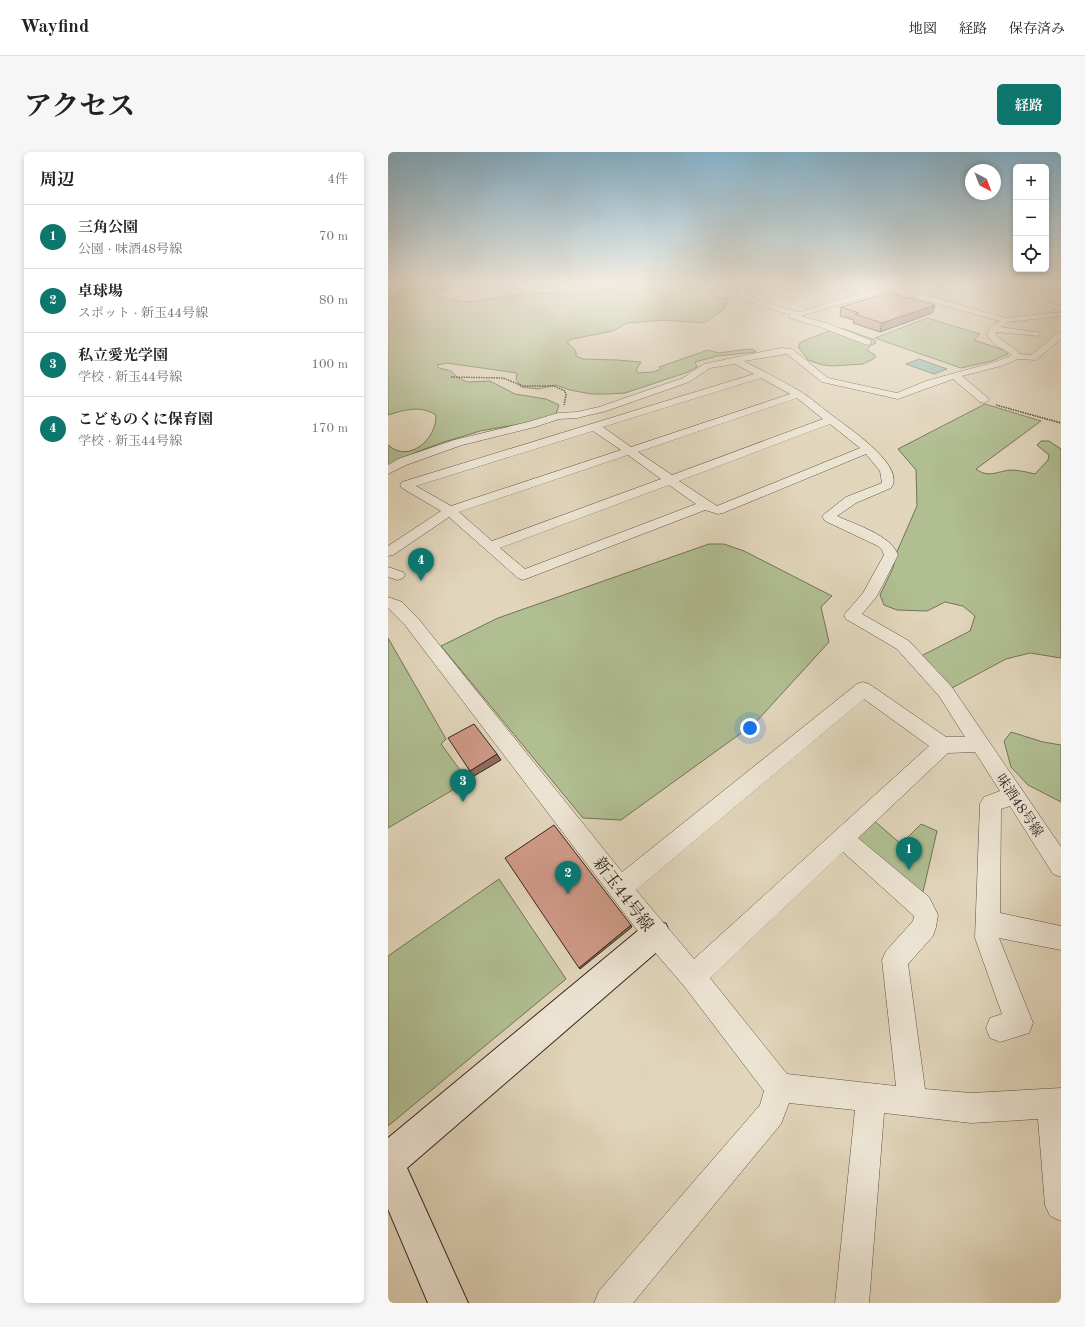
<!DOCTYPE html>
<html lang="ja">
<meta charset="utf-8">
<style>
body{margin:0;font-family:"Old Standard TT","Noto Serif JP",serif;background:#f6f6f6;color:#222}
.controls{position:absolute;right:12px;top:12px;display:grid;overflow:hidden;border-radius:6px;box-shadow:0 2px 6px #0003}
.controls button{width:36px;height:36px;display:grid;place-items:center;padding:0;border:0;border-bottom:1px solid #e0e0e0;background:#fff;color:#222;font:20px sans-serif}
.compass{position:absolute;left:577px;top:12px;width:36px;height:36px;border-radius:50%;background:#fff;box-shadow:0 2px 6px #0003;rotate:138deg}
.you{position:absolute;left:362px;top:576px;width:14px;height:14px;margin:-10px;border:3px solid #fff;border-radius:50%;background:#1a73e8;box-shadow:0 0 0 6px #1a73e833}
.badge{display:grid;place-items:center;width:26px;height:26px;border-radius:50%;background:#0f766e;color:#fff;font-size:13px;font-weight:700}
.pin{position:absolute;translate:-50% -33px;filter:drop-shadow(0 1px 2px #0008)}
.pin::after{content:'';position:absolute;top:21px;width:14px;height:12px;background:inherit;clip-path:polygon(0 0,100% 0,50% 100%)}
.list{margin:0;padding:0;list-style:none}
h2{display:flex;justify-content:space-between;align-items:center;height:52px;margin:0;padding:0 16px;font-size:17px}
h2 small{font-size:13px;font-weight:400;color:#767676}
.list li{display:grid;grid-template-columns:26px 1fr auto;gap:12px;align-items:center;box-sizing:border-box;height:64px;padding:0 16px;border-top:1px solid #e0e0e0}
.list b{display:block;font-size:15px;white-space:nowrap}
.list p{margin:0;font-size:13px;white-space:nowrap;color:#767676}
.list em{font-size:13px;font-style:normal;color:#767676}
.icon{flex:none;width:22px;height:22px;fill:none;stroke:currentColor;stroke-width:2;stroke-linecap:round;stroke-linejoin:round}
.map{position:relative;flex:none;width:673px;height:1151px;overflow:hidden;border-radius:6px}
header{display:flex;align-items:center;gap:24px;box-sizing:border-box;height:56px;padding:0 20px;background:#fff;border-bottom:1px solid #e0e0e0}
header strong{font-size:19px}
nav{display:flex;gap:22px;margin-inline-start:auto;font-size:14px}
.intro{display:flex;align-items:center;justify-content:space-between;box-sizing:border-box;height:96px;padding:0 24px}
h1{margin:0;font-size:28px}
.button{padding:10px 18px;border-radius:6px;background:#0f766e;color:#fff;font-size:14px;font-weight:700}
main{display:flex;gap:24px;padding:0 24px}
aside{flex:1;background:#fff;border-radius:6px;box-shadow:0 2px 6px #0003}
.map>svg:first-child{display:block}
.green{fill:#b0be92;stroke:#727358}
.water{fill:#94b9af;stroke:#6d7f75}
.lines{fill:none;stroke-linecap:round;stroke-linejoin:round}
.street-casing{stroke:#5e5346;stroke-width:1}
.secondary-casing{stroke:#33281f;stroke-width:2}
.path-far1{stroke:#33281f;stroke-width:1;stroke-dasharray:1 1;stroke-linecap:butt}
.path{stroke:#33281f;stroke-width:1.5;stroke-dasharray:1.5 1;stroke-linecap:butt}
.street{fill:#ece4d3;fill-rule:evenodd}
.secondary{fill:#ece4d3;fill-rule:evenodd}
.wall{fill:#b28475;stroke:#33281f}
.shaded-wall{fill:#916b5f;stroke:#33281f}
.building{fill:#cf9988;stroke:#33281f}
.labels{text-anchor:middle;stroke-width:3.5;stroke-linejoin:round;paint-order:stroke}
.street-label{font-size:14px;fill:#33281f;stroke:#ece4d3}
.near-street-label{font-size:17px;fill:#33281f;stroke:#ece4d3}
</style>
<header>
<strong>Wayfind</strong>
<nav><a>地図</a><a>経路</a><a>保存済み</a></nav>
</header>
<div class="intro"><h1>アクセス</h1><a class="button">経路</a></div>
<main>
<aside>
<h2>周辺<small>4件</small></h2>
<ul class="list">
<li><span class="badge">1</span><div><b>三角公園</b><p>公園 · 味酒48号線</p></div><em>70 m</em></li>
<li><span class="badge">2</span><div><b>卓球場</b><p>スポット · 新玉44号線</p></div><em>80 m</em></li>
<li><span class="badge">3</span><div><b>私立愛光学園</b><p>学校 · 新玉44号線</p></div><em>100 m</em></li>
<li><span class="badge">4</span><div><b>こどものくに保育園</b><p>学校 · 新玉44号線</p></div><em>170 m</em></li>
</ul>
</aside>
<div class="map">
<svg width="673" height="1151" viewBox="0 0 673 1151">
<rect width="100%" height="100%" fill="#e1d5bb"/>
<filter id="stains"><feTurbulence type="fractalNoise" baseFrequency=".005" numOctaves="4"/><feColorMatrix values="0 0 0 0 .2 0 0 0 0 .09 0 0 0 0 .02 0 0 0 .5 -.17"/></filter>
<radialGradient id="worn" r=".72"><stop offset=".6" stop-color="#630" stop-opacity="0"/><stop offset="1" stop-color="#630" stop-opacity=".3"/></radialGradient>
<!-- green -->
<path class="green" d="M0 131H69C62 137 52 136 46 143L52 145 80 150 147 140 172 143 244 134V132L241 131H315L309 134 327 139 323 142 324 144 341 147 335 158 316 171 276 168 239 171 225 179 184 187 179 190 188 199V204L195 207 228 208 253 210 248 218 250 221 265 220 273 217 271 215 320 198 331 201 360 197 366 198 368 200 329 204 307 210 309 215 300 220 237 241 221 242H203L182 238 168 233 150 237 133 235 128 227 129 221 59 211 49 213 51 216 63 219 70 226 80 230 102 229 127 242 158 247 171 253 168 262 144 270 92 279 53 291 29 300 0 314V293C21 312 49 287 48 263 33 253 16 258 0 263Z
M539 166 592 182 586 188 618 199 620 202 604 209 573 216 487 186Z
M449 176 456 177 487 188 488 191 483 193 479 198 487 203V206L475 212 444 214 435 213 420 208 411 196V192L415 189Z
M597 252 653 269 588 317C600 326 608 320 622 318 630 318 639 320 647 322L660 308 661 303 649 293 653 289H661L673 297V506L642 501 618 507 560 538 533 504 582 479 587 464 575 454 557 450 539 459 509 458 496 453 492 443 505 416 508 402 529 354 528 318 510 297Z
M321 392H336L356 399 444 444 433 455 441 490 367 571 233 668 195 666 53 494 110 466Z
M0 486 58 587 53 592 80 629 0 676Z
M623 580 655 590 673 593V650L640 633 623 615 616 589Z
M483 666 513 692 533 672 549 679 534 744 462 684Z
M111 727 178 827 0 974V804Z"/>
<!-- water -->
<path class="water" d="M531 207 559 217 546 222 518 212Z"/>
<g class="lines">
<!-- street casing -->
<g class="street-casing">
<path id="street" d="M121 131H130L151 136 172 134 169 131H177L182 135C170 144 132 141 121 131Z
M358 131H378L387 134 389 135 385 137 366 132 356 139V142L400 158 412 160 473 141 441 134 396 147H393V143L436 131H447L481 139 493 135 482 131H494L618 166 673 160V164L620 170 612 175 648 180H651L652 182 651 184 608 180 609 185 630 199 631 202 643 203 670 181 673 180V187L648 208 630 207 613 214 574 224 600 246 601 248 596 251 592 250 565 227 510 247 434 230 399 202 356 209C374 219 393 228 410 238 422 245 434 256 445 264 459 275 519 314 503 336L468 351 449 364C468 373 503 383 510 403L489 444 474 462 521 489 563 534 673 695V725L665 722 622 654 613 657 612 761 673 774V798L611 786 645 871 641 881 612 890 602 886 598 876 602 866 614 862 587 786 592 652 596 645 612 639 587 600 560 601 470 686 541 745 550 763 548 775 545 784 520 812 537 937 583 941 673 936V1069L662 1064 657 1053 650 967 583 971 496 961 481 1151H447L467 958 401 951 393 972 245 1151H206L211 1139 372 953 376 939 296 834 259 791 17 473 0 456V445L14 450 29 465 234 720 469 532 475 530 481 532 558 585H577L551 544 509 497 458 467 456 463 475 441 496 403 494 398 490 394 437 369 434 364 458 345 494 331 492 319 478 302 335 361 330 362 317 358 135 428 130 426 61 365 5 403 0 404V394L53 359 14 336 12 333 14 330 366 222 347 212 322 216 301 230 218 259 189 266 171 267 147 275 74 293 18 313 0 322V313L10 307 66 288 140 270 170 261 189 260 211 255 295 226 316 212 393 196 404 197 440 226 509 241 538 229 607 210 623 204V202L606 192 599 183 602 175 612 169 501 138 413 164 441 172 482 188 483 190 482 192 479 193 435 176 402 166V163L349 145V138ZM373 226 402 242 243 295 215 275ZM409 246 435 267 284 323 250 300ZM442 272 472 296 329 354 291 329ZM205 279 233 298 63 354 28 334ZM240 303 273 327 104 389 71 360ZM281 333 308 352 137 417 112 396ZM476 547 541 594 306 807 248 738ZM455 700 526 764 525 769 498 799 494 808 508 934 399 922 322 826Z
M580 131 673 154V158L576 133Z
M0 415 15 420 17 423 15 426 10 428 0 425Z"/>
</g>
<!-- secondary casing -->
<g class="secondary-casing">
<path id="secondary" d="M268 768 278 772 282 782 278 792 19 1016 80 1151H40L0 1057V986L258 772Z"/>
</g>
<!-- path-far1 -->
<path class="path-far1" d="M540 133 545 131"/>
<!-- path -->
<path class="path" d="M63 225 115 226 135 234H166L177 239 178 243 176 253
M608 253 673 271"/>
<!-- street -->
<use href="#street" class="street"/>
<!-- secondary -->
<use href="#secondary" class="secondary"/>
</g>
<!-- wall -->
<path class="wall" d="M547 153 544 161 492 180 465 171 466 168 452 164 453 155Z"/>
<!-- shaded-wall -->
<path class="shaded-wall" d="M547 153 544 161 492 180 494 171Z
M109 602 113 608 86 624 82 619Z
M243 773 244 775 192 817 191 816Z"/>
<!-- building -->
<path class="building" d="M500 141 547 153 494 171 467 162 471 161 453 155Z
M86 572 109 602 82 619 60 586Z
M166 673 243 773 191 816 117 706Z"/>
<!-- sky -->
<linearGradient id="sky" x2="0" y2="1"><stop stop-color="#86b6d1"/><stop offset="0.45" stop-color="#f2ece0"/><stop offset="1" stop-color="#f2ece0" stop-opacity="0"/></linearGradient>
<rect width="673" height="292" fill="url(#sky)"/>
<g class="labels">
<!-- street labels -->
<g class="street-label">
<text transform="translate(632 653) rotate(56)" y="5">味酒48号線</text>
</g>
<!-- near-street labels -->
<g class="near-street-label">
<text transform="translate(236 742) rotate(53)" y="6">新玉44号線</text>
</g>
</g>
<rect width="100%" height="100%" filter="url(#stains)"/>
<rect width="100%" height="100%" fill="url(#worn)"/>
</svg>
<div class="controls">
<button>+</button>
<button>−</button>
<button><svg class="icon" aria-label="locate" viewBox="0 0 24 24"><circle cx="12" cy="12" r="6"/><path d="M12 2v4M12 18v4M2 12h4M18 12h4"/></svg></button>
</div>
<svg class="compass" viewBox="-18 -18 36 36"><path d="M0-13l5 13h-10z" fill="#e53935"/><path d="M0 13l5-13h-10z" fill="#767676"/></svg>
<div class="you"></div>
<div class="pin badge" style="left:521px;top:718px">1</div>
<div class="pin badge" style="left:180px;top:742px">2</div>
<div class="pin badge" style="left:75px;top:650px">3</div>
<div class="pin badge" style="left:33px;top:429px">4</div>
</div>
</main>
